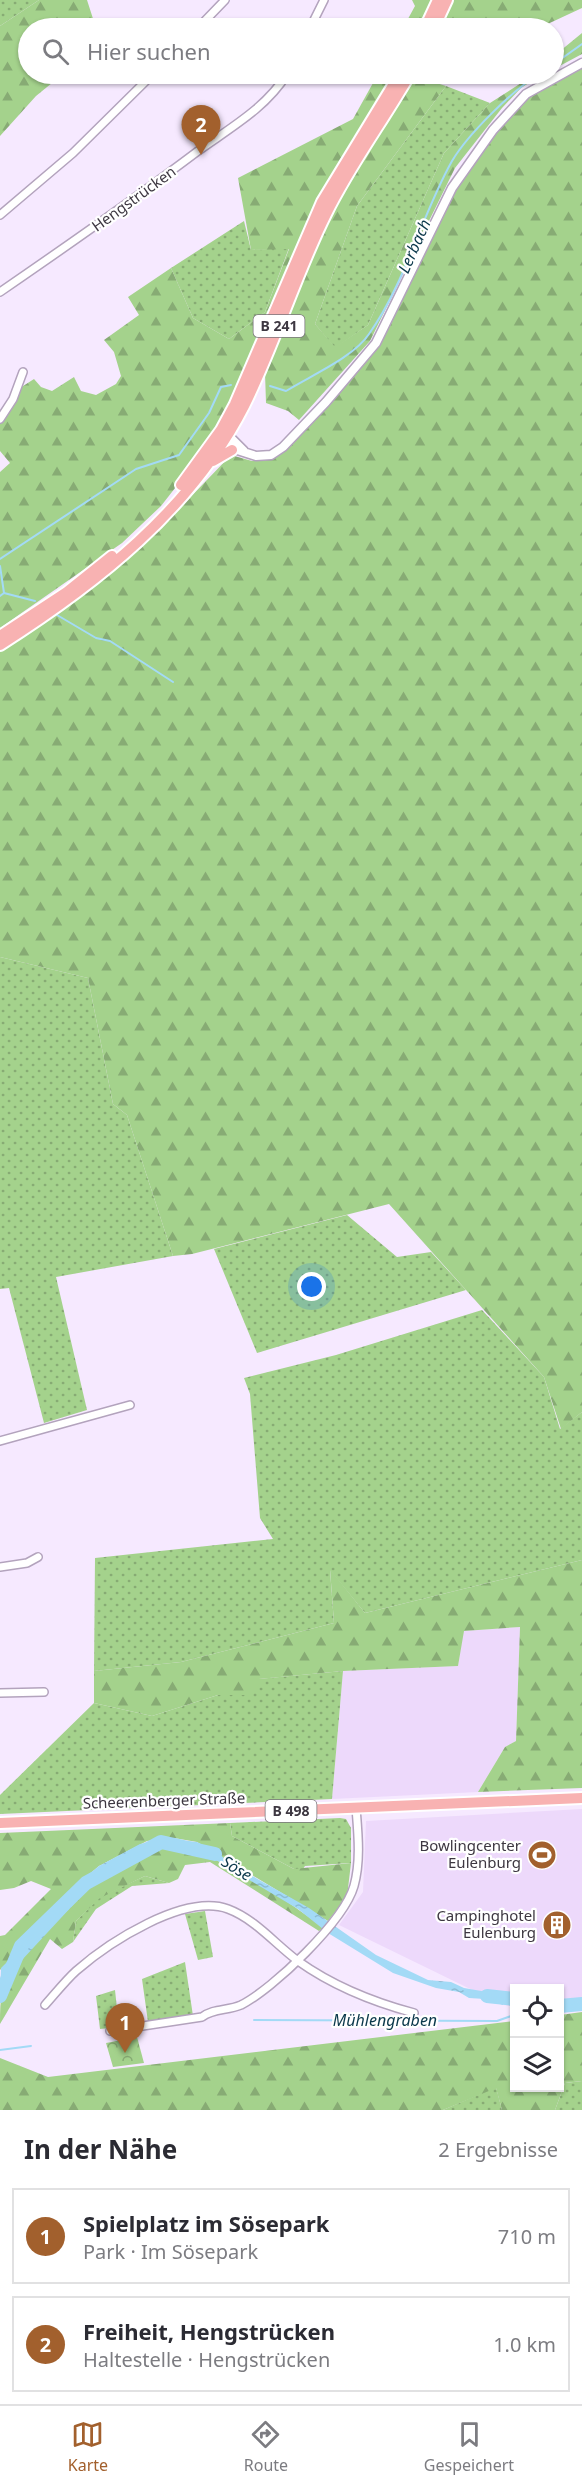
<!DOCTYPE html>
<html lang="de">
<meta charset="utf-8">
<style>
body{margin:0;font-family:"Noto Sans",sans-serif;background:#f7f7f7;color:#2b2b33}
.controls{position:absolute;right:18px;bottom:18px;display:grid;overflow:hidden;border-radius:0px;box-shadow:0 2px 4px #0004}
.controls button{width:54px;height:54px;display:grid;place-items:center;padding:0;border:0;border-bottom:2px solid #e1e1e2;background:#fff;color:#2b2b33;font:30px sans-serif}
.you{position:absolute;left:312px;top:1287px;width:21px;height:21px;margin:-15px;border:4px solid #fff;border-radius:50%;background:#1a73e8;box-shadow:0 0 0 9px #1a73e833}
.badge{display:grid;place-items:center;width:39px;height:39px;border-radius:50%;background:#a2602d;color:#fff;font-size:20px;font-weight:700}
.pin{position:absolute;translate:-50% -50px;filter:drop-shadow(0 2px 3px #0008)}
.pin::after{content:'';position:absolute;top:32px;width:21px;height:18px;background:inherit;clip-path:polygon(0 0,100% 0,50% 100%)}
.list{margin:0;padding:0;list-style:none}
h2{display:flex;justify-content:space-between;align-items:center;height:78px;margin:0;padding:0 24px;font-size:26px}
h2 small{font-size:20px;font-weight:400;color:#7c7c81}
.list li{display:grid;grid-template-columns:39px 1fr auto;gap:18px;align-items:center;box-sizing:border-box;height:96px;margin:0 12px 12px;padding:0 12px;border:2px solid #e1e1e2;border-radius:0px}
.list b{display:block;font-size:22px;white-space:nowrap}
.list p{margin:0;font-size:20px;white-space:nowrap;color:#7c7c81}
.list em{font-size:20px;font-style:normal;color:#7c7c81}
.icon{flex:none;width:33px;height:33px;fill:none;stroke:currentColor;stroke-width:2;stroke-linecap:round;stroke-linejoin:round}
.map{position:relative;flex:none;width:582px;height:2110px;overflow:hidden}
.search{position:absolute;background:#fff;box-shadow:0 2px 4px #0004;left:18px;right:18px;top:18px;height:66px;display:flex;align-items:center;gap:15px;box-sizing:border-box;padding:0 21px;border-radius:33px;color:#7c7c81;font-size:22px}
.sheet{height:294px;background:#fff}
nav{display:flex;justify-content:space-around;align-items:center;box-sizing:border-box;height:84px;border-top:2px solid #e1e1e2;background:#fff;font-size:16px;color:#7c7c81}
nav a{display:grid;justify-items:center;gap:3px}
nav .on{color:#a2602d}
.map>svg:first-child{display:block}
.built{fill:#edd9fb}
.grass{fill:url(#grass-dots)}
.forest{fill:url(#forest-firs)}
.park{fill:url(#park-crowns)}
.water{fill:url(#water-ripples)}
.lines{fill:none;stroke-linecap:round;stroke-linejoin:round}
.stream{stroke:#a3daf6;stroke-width:2}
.river{stroke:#a3daf6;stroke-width:14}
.minor-casing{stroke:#b3a3bd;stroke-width:10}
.tertiary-casing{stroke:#b3a3bd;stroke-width:11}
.primary-casing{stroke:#fff;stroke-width:14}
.minor{stroke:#fff;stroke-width:7}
.tertiary{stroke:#fff;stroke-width:8}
.primary{stroke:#f8b2b2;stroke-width:10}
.labels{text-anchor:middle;stroke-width:4.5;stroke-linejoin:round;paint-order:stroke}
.shield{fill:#fff;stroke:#77737a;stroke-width:1.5}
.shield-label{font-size:14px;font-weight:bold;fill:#3d3741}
.street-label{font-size:15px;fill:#3d3741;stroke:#fff}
.poi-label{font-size:15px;fill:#3d3741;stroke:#fff;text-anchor:end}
.water-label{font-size:16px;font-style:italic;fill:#0b384b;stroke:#fff}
</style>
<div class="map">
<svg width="582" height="2110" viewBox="0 0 582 2110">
<defs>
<pattern id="grass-dots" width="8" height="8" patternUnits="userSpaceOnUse" patternTransform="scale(1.5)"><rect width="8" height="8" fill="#a4d28c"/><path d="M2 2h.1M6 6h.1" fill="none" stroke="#87ab74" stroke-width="1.8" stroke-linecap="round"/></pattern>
<pattern id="forest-firs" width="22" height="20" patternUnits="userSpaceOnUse" patternTransform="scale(1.5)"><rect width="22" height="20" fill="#a4d28c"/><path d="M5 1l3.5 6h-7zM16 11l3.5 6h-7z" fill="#87ab74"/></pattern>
<pattern id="park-crowns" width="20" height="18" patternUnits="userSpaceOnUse" patternTransform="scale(1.5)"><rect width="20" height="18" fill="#a4d28c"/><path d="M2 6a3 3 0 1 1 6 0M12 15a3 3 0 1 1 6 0" fill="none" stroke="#87ab74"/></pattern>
<pattern id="water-ripples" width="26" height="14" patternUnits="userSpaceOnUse" patternTransform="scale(1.5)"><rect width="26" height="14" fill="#a3daf6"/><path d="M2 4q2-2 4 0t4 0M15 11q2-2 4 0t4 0" fill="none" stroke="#8dbcd4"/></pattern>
</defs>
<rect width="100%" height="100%" fill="#f6e9ff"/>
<!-- built -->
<path class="built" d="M520 1627 516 1741 505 1747 478 1792 332 1799 343 1671 458 1666 463 1631Z
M582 1809V2004L560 2006V1988H514V2006L503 2005 339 1925 363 1892 366 1821Z"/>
<!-- grass -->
<path class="grass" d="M0 0H39L0 26Z
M446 86 490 103 444 153 368 325 335 348 315 324 357 206Z
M244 221 251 250 289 248 265 312 229 339 193 318 171 268Z
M0 957 88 978 113 1104 127 1115 173 1256 56 1277 87 1410 44 1423 9 1288 0 1289Z
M347 1215 397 1257 431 1252 466 1290 257 1353 214 1249Z
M482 1310 544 1377 560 1429 582 1412V1560L365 1613 330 1570 334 1623 181 1662 94 1671 95 1558 273 1539 260 1518 250 1394 244 1378 336 1355Z
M343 1671 332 1799 0 1814V1795L94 1703 152 1716 218 1695H251L258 1679Z
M340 1818 346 1819 351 1828V1863L305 1866 303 1869H294L232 1836 230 1823Z
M145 1876 169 1883 132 1886 96 1909 73 1942 76 1921 100 1897Z
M205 1911 213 1957 198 1960 185 1914Z
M185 1962 193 2016 148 2022 142 1979Z
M115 1990 119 2027 100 2029 96 1996Z
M582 2081V2110H555L565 2083Z
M496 2087 502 2110H443Z"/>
<!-- forest -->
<path class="forest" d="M39 0H87L96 28H28V74H63L36 96 0 136V26Z
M412 0H433L419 28H403L415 6Z
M452 0H582V8L539 28H439Z
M582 33V54L554 69V56Z
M582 66V1412L561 1429 544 1377 389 1204 192 1254 173 1256 127 1115 113 1104 88 978 0 957V649L179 509 231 455 252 461 271 458 387 330 454 189 510 113 527 97Z
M378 74H393L318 200 291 258 245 375 212 435 186 474 161 506 122 543 0 628V472L10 463 0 451V422L20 388 34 379 41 387 52 391 74 377 81 391 96 395 116 384 121 376 114 352 104 340 139 315 128 297 171 268 193 318 229 339 265 312 289 249 251 250 238 178 353 119Z
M415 74H441L427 80 446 86 357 206 315 324 335 347 368 325 444 153 490 103 532 76 535 79 521 88 502 108 455 168 370 341 299 420 288 411 266 403 265 373 307 265 338 200Z
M582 1560V1788L478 1792 505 1747 516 1741 520 1627 464 1631 458 1666 343 1671 259 1679 252 1695H218L152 1716 94 1703V1671L181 1662 334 1623 330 1569 365 1613Z
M230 1823 232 1836 294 1869 351 1863 347 1897 328 1921 197 1842 174 1838 147 1841 99 1866 87 1876 70 1900 0 1970V1936L5 1935 51 1889 31 1881 14 1888 0 1890V1833Z
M174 1844C209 1849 294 1904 323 1928L319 1931 210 1862 185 1865 178 1879 169 1883 145 1876 100 1898 76 1921 73 1942 62 1949 50 1939 0 2024C0 2012 0 2000 3 1988 13 1962 96 1873 121 1859 137 1849 155 1845 174 1844Z
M582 2012V2081L565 2083 555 2110H502L496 2088 443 2110H0V2058L48 2077 514 2021V2088H560V2015Z"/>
<!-- park -->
<path class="park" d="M137 2037 144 2063 113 2067 106 2043Z"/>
<!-- water -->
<path class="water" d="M164 1839 197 1842 218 1853 231 1864 309 1908 376 1955 428 1980 451 1982 464 1988 487 1992H503V2005L485 1999 469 1998 459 1992 436 1988 393 1973 328 1933 298 1909 206 1854 174 1844 150 1847 134 1853 121 1859 99 1877 21 1961 0 1997 1 1968 70 1900 87 1876 99 1866 140 1844Z"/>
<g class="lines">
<!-- stream -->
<path class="stream" d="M554 64 582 44
M270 386 286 391C310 376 354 357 369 334 406 282 421 216 452 161 468 134 513 90 539 74
M0 559 136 469 179 455 209 413 221 387 231 385
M0 566 4 593 0 596
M4 593 35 601
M57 615 96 638 110 641 173 682
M254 2020 497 2021 514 2015
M0 2050 31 2046"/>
<!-- river -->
<path class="river" d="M0 1996 21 1946 86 1883 161 1842 215 1854
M487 1996 514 1999
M560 2006 582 2004"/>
<!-- minor casing -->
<g class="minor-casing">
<path id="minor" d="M198 28 225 0
M310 28 324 0
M0 215 73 153 153 74
M0 292C67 246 133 200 198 151 230 128 266 108 287 74
M0 419 13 399 23 372
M0 1441 130 1405
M0 1567 27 1563 38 1557
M0 1693 44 1692
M45 2005C55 1994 65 1981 76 1971 108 1943 184 1893 228 1909 255 1919 275 1944 298 1961 333 1986 373 2002 414 2013
M110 2031 202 2017C214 2008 227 2011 241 2005 273 1989 344 1921 354 1886 361 1861 358 1833 356 1808"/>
</g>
<!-- tertiary casing -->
<g class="tertiary-casing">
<path id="tertiary" d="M224 431 244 451
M228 447 256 456 271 455 283 447 326 402 376 343 452 188 493 130 526 94 582 63"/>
</g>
<!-- primary casing -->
<g class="primary-casing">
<path id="primary" d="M425 28 438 0
M434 28 447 0
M213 461 232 450
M181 485 221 430 235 404 322 202 400 74
M0 636 67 592 112 556
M0 645C96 584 191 510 244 406 275 344 295 276 326 214 350 165 383 121 410 74
M0 1823 582 1798"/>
</g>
<!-- minor -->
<use href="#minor" class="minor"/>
<!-- tertiary -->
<use href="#tertiary" class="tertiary"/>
<!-- primary -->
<use href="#primary" class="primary"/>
</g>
<!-- icons -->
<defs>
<g id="stadium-disc" transform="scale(1.5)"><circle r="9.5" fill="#a2602d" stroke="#fff"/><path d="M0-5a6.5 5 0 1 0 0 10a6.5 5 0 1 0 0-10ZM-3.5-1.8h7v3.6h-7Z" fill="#fff"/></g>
<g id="building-disc" transform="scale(1.5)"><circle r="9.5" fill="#a2602d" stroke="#fff"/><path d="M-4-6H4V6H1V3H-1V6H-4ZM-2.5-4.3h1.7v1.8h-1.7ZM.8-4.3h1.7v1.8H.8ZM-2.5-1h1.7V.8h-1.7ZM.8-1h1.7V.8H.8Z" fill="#fff"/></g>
</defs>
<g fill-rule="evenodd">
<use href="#stadium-disc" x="542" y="1855"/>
<use href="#building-disc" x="557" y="1925"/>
</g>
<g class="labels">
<!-- shield labels -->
<g class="shield">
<rect x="253.5" y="315" width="51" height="22" rx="4.5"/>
<rect x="265.5" y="1800" width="51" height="22" rx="4.5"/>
</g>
<g class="shield-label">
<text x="279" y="331">B 241</text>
<text x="291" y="1816">B 498</text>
</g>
<!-- street labels -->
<g class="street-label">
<text transform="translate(134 199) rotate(-36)" y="5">Hengstrücken</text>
<text transform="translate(164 1801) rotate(-2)" y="5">Scheerenberger Straße</text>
</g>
<!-- poi labels -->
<g class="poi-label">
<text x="521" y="1851">Bowlingcenter<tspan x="521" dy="17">Eulenburg</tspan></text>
<text x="536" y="1921">Campinghotel<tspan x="536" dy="17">Eulenburg</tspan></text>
</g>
<!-- water labels -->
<g class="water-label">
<text transform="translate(414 246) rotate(-66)" y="6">Lerbach</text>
<text transform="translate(237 1868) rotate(32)" y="6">Söse</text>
<text x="385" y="2026">Mühlengraben</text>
</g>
</g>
</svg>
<div class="controls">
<button><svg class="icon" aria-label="locate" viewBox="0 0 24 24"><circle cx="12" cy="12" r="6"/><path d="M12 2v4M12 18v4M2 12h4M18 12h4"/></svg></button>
<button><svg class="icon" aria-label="layers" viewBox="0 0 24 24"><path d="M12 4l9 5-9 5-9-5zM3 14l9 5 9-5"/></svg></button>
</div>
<div class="you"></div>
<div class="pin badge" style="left:125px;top:2053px">1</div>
<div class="pin badge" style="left:201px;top:155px">2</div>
<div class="search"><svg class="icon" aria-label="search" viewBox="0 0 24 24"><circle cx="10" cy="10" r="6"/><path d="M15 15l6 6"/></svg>Hier suchen</div>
</div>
<section class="sheet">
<h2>In der Nähe<small>2 Ergebnisse</small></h2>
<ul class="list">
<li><span class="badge">1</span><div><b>Spielplatz im Sösepark</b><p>Park · Im Sösepark</p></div><em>710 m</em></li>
<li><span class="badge">2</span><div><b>Freiheit, Hengstrücken</b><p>Haltestelle · Hengstrücken</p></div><em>1.0 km</em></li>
</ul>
</section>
<nav>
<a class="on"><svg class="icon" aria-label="map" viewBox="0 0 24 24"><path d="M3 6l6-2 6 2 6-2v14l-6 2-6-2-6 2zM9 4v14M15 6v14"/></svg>Karte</a>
<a><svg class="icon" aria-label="directions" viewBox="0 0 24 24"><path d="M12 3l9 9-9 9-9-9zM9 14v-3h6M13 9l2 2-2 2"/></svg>Route</a>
<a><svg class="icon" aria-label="saved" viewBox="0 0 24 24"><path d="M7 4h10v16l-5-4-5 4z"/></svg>Gespeichert</a>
</nav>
